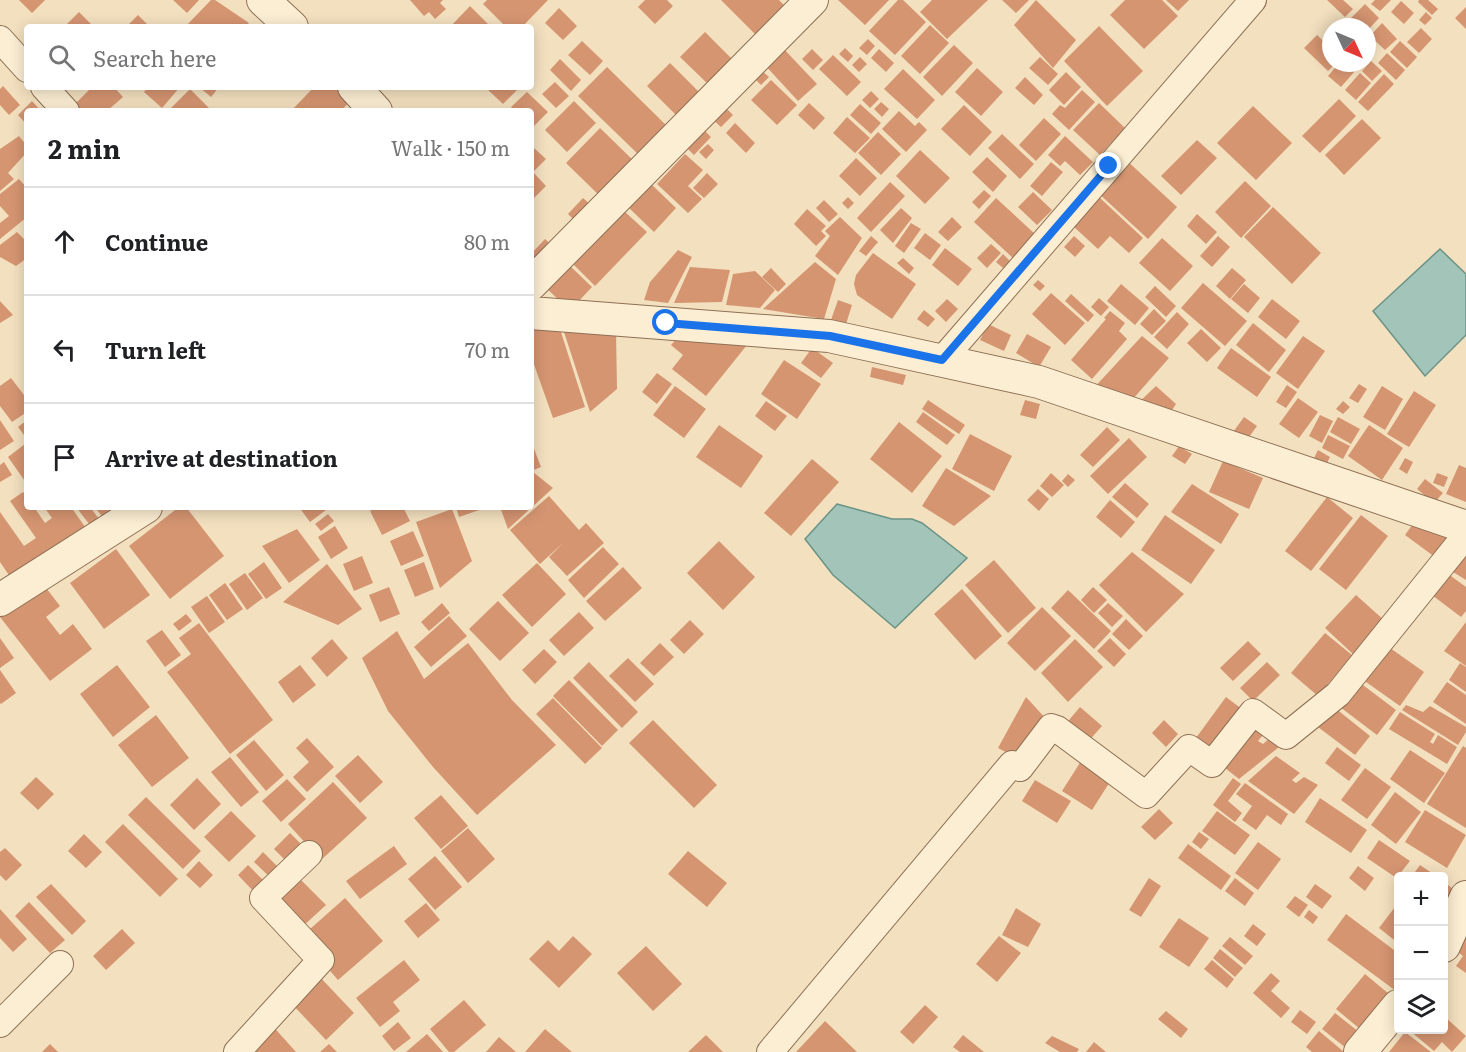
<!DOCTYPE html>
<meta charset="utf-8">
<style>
body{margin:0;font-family:Literata,serif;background:#f6f6f6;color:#202124}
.controls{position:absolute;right:18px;bottom:18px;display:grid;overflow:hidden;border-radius:6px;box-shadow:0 3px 15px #0003}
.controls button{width:54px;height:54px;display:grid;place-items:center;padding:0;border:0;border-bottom:2px solid #e0e0e0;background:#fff;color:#202124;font:30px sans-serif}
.compass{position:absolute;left:1322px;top:18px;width:54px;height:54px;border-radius:50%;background:#fff;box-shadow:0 3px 15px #0003;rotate:134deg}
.stop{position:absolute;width:18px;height:18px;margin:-14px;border:4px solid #1a73e8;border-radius:50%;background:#fff}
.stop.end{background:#1a73e8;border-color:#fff;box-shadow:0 2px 6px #0008}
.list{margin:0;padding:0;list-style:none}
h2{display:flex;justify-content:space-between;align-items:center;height:78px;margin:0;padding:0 24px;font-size:26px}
h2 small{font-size:20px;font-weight:400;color:#757577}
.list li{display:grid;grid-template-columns:39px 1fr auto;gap:18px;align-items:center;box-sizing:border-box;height:108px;padding:0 24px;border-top:2px solid #e0e0e0}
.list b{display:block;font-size:22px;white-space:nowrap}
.list em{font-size:20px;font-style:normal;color:#757577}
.icon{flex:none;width:33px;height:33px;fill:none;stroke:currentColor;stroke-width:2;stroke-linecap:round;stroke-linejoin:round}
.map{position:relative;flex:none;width:1466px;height:1052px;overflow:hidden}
.search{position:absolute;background:#fff;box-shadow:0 3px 15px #0003;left:24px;top:24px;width:510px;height:66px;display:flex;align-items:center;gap:15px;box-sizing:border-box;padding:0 21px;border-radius:6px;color:#757577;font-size:22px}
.panel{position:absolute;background:#fff;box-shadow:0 3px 15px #0003;left:24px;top:108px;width:510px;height:402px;border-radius:6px}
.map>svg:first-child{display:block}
.water{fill:#a3c4b8;stroke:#699386;stroke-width:1.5}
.building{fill:#d59571}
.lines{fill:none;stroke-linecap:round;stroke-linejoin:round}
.minor-casing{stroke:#8e7055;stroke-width:28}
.tertiary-casing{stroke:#8e7055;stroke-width:34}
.minor{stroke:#fceed3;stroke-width:26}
.tertiary{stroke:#fceed3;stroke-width:32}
.route{stroke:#1a73e8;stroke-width:8}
</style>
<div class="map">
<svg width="1466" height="1052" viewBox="0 0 1466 1052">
<rect width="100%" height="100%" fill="#f3e0bf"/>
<!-- water -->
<path class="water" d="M1440 249 1466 274V335L1425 376 1373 311Z
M837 504 892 519H912L922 523 967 558 895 628 833 575 805 539Z"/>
<!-- building -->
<path class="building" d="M19 0H45L32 13Z
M173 0H199L187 13Z
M211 0H215L249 23 245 27H185Z
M410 0H443L440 3 446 9 435 19 429 12 424 16Z
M487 0H548L522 27H506L483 4Z
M645 0H667L673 6 655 24 638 7Z
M721 0H779L784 5 756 35Z
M838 0H889L865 25Z
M898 0H903L926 22 895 55 869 31Z
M932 0H988L947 39 920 12Z
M1002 0H1029L1016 13Z
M1036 0 1076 40 1053 68 1014 25Z
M1125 0H1162L1178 16 1144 49 1110 15Z
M1166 0H1189L1178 11Z
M1327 0H1343L1353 9 1345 17Z
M1375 0H1391L1380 11 1371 4Z
M1419 0H1428L1438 9 1432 15 1418 2Z
M1401 1 1414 13 1404 24 1391 12Z
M1365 4 1379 18 1367 31V27H1358L1350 19Z
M470 6 491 27H450Z
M1466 7V29L1455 18Z
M559 8 577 26 563 40 545 23Z
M79 12 94 27H64Z
M1426 12 1432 18 1425 25 1419 20Z
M138 15 150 27H126Z
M1382 23 1397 39 1385 50 1370 36Z
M930 25 949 43 920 74 901 56Z
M1099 26 1143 71 1107 106 1064 61Z
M1421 28 1432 39 1419 53 1407 42Z
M705 32 735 62 710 86 680 57Z
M1317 35 1331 48V63H1336L1328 71 1304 48Z
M868 39 875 46 867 55 859 48Z
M582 41 603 61 590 75 568 55Z
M1400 41 1417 57 1407 68 1390 52Z
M954 45 973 63 942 96 923 77Z
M781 46 817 84 798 101 763 63Z
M845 48 853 56 848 62 839 54Z
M812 49 823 60 813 70 802 59Z
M879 49 894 63 886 72 871 58Z
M1387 53 1405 70 1396 80 1378 63Z
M833 55 861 82 847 96 819 69Z
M860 57 867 64 859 72 852 65Z
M1040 57 1058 74 1048 85 1029 68Z
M560 59 581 80 571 91 550 70Z
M1371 61 1382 71 1372 81 1362 71Z
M670 63 700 93 677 116 647 86Z
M1339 63H1346L1355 71 1341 87 1328 76Z
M607 67 668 127 640 156 578 96Z
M977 68 1003 92 981 116 955 92Z
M903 69 935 100 917 119 884 89Z
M762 71 769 77 761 85 755 79Z
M1066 72 1081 87 1064 105 1049 90Z
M1360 73 1371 83 1356 100 1345 90Z
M1384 74 1394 84 1368 111 1358 102Z
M1025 77 1043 95 1034 105 1015 88Z
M771 80 797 105 777 125 751 100Z
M555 82 569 96 556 108 542 94Z
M3 86 20 105 9 115 0 105V89Z
M92 87H114L123 97 107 111H74L71 108Z
M148 87H180L162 108 144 92Z
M199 87H219L211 97Z
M314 87H339L352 99 341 111H291Z
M485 87H520L503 104Z
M190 89 212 111H168Z
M1082 90 1095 102 1069 130 1052 114 1060 105 1065 108Z
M871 91 879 99 870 108 862 100Z
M527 92 548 112 532 128 531 111H515L511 107Z
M1339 99 1356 116 1320 153 1302 136Z
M32 101 41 111H27V125L18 115Z
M574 101 596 123 567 152 545 130Z
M881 102 889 109 882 117 874 109Z
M809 103 825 118 814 130 798 115Z
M1099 103 1125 128 1100 155 1073 130Z
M722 104 733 115 721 127 710 117Z
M860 104 881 123 871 134 850 115Z
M964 105 992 132 970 156 941 129Z
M1253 106 1292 143 1256 180 1217 143Z
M899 111 915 126 919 122 927 130 906 152 882 129Z
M847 117 870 138 855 153 833 133Z
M1044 118 1061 134 1036 161 1019 145Z
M1362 119 1381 138 1344 175 1325 155Z
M735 123 755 143 746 153 726 133Z
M700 126 711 137 694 155 683 144Z
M600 128 638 165 604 200 566 163Z
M878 132 901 154 881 175 858 153Z
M1002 134 1034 164 1020 179 988 148Z
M19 136 27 146V152L8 173 14 179 0 191V149Z
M1065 136 1093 162 1080 175 1065 161 1060 166 1048 155Z
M1197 140 1217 158 1181 195 1161 176Z
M708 144 714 150 706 159 699 152Z
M534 148 546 159 533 172 546 186 531 201V150Z
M920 150 950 178 925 204 896 176Z
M685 154 703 170 688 186 702 199 688 213 657 184Z
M987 157 1007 176 993 192 972 172Z
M856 158 877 178 860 196 839 176Z
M1124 158 1177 207 1148 239 1095 190Z
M1051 162 1063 172 1042 196 1030 186Z
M707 173 718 184 704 198 693 188Z
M19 179 27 188V217L0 239V223L9 216 0 206V194Z
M1245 181 1271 206 1241 238 1215 212Z
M890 182 905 196 871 232 857 218Z
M651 184 676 208 654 232 628 207Z
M984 190 991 196 979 209 972 202Z
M1033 192 1052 210 1037 225 1018 207Z
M848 197 854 203 848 209 842 203Z
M583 198 593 207 578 224 568 214Z
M996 198 1035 234 1013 258 974 222Z
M1100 198 1143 238 1129 253 1110 236 1098 249 1074 227Z
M824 200 838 214 829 222 816 208Z
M1273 207 1321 253 1292 284 1244 237Z
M901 208 912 218 893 243 880 230Z
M807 209 826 226 821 231 826 236 816 246 794 224Z
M624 211 647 232 595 286 573 264Z
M1197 214 1217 232 1206 244 1187 226Z
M840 217 862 238 838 275 815 256 830 236 825 231Z
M952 217 962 227 948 241 938 232Z
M911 223 921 229 904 253 895 246Z
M17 232 27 242V258L16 266 0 257V245Z
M925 233 941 245 930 260 914 248Z
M871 236 878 242 866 256 859 251Z
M1074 236 1085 246 1075 257 1064 247Z
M1218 236 1230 247 1212 267 1200 256Z
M1162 238 1193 266 1170 291 1139 263Z
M545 239 555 248 540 265 531 254Z
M991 244 1001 253 987 268 977 258Z
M945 248 972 269 958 286 932 265Z
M678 250 692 257 668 303 644 300 650 282Z
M873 253 916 284 892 319 857 295 854 284 856 275Z
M1003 254 1010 261 1003 268 996 262Z
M903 258 914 268 909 274 897 263Z
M815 262 836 279 824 319 763 309Z
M568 264 592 287 576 304 561 302 545 287Z
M690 267 730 270 722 302 674 303Z
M771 268 786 284 778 292 762 277Z
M1232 268 1246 280 1230 299 1216 286Z
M755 271 775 290 760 308 726 305 733 274Z
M1038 280 1045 286 1040 291 1033 285Z
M1203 283 1247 321 1225 346 1181 308Z
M1121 284 1149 308 1135 325 1107 301Z
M1244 284 1260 298 1248 313 1231 299Z
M1155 286 1176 306 1166 317 1145 297Z
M1051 293 1085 323 1065 345 1032 314Z
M1071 294 1094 315 1088 322 1065 301Z
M1099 298 1109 307 1101 316 1091 307Z
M947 299 958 309 946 322 935 311Z
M1272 299 1300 321 1286 339 1258 317Z
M838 300 852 305 846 324 831 320Z
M0 301 13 315 0 323Z
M1154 309 1166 321 1152 335 1140 324Z
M924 310 935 319 928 327 917 319Z
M1110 311 1125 323 1119 331 1127 339 1092 379 1071 360 1106 319 1104 318Z
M1177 312 1189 324 1167 349 1154 337Z
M1253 323 1286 350 1269 372 1236 345Z
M988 324 1011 335 1004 351 980 340Z
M560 329 585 407 553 418 531 356V330Z
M1201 329 1221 348 1207 362 1187 343Z
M564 332H616L617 389 590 412Z
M1027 334 1051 347 1039 367 1016 353Z
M680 335 747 345 706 396 672 369 683 355 671 345Z
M1142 336 1169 358 1125 408 1091 391Z
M1303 336 1325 351 1298 389 1276 373Z
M812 348 833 363 821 378 801 363Z
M1231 348 1271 377 1257 397 1217 368Z
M784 360 821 384 797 419 761 394Z
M872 367 906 375 903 385 870 377Z
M657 373 672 384 657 404 642 392Z
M11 378 27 399V412L12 422 0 406V386Z
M1359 384 1367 389 1358 403 1349 398Z
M1287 385 1297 392 1286 408 1276 402Z
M675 386 706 409 684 438 653 415Z
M1156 386 1176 404 1166 419 1135 406Z
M1382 386 1403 399 1385 430 1363 417Z
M1414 391 1436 405 1409 447 1387 434Z
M1298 398 1318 412 1299 438 1279 424Z
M928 400 965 425 959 434 922 409Z
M1025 400 1040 404 1036 419 1020 415Z
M766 401 787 416 775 431 755 416Z
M1343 401 1350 407 1343 414 1336 409Z
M923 412 955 435 947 445 916 422Z
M1320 415 1333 421 1322 443 1309 436Z
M1244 417 1257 426 1241 448 1228 439Z
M1338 417 1360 429 1351 444 1330 432Z
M0 420 14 441 0 450Z
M27 420V439L18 427Z
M899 422 942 456 912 493 870 459Z
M719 425 763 456 741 488 696 457Z
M1369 425 1403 448 1382 480 1348 456Z
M1107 427 1120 440 1093 467 1080 455Z
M970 434 1012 456 994 491 952 469Z
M1328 435 1350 446 1343 459 1322 448Z
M1129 438 1147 457 1108 494 1090 476Z
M531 441 541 467 531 471Z
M25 444 27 446V484L8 457Z
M1179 446 1192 454 1185 464 1172 456Z
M1318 450 1330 457 1319 479 1307 472Z
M1405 458 1413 462 1407 474 1399 469Z
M812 459 839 482 791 536 764 513Z
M1223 461 1263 478 1249 509 1209 492Z
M4 462 12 475 0 482V465Z
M1459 465 1466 468V502L1446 494Z
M946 468 991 496 954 526 922 506Z
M533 472 553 488 508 529 500 507H531V473Z
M1051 473 1064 485 1052 497 1040 486Z
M1437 473 1448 477 1444 487 1433 483Z
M1068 474 1075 480 1068 487 1062 481Z
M1425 479 1443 493 1434 503 1417 489Z
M1125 483 1149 504 1137 518 1112 497Z
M1192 484 1239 514 1221 544 1171 512Z
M1038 489 1049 499 1039 511 1027 500Z
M23 492 27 497V507H34L45 523 52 518 44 507H71L88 531 15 584 0 562V512L24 546 36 538 10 501Z
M549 496 579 530 586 523 604 543 567 576 549 557 564 542 540 564 510 530Z
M1327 497 1353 518 1311 571 1285 551Z
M1110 500 1135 522 1121 538 1096 517Z
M76 507H90L102 523 93 529Z
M95 507H120L104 519Z
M179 507H186L224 556 170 599 129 546Z
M299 507H330L310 522Z
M377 507H403L410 521 382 535 370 511Z
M456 507H488L459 517Z
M452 509 472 561 440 588 416 522Z
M328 514 334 521 321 531 315 524Z
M1165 515 1215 550 1191 584 1141 550Z
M1361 515 1388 536 1346 590 1319 569Z
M1415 521 1459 538 1439 560 1405 535Z
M335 526 348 548 331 559 318 537Z
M297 529 320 560 289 583 262 546Z
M413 531 424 556 401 566 390 541Z
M719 541 755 577 723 610 687 573Z
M1466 543V580L1445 567Z
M603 547 619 564 584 598 568 580Z
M116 549 150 595 104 629 70 583Z
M1132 552 1184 594 1146 632 1099 585Z
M362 556 373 583 354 591 343 564Z
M994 560 1036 608 1008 633 965 585Z
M264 562 282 588 266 599 248 574Z
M424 562 434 589 415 597 404 570Z
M537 563 566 594 532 627 502 595Z
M327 564 362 609 338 625 283 602Z
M623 567 642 588 605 621 586 601Z
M1444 571 1466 587V611L1461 617 1428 592Z
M245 573 263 598 247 610 229 584Z
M40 580 60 606 46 617 60 635 73 624 92 649 50 681 0 617V611Z
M225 583 243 609 227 620 209 595Z
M389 587 400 614 380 622 369 595Z
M1093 587 1107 600 1094 613 1081 600Z
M962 589 1002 636 975 660 934 614Z
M1068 590 1111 631 1094 649 1051 608Z
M1356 595 1385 621 1354 655 1325 628Z
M207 596 225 622 209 633 191 607Z
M498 601 529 633 500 661 469 629Z
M442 603 450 613 429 631 421 622Z
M1108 603 1123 616 1112 627 1098 613Z
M1042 607 1071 636 1035 671 1007 643Z
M579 612 594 628 564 656 549 640Z
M186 614 192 621 179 631 173 624Z
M449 616 467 636 431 667 414 647Z
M1126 619 1143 636 1129 650 1112 634Z
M690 620 704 634 684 654 670 640Z
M1466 622V666L1444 651Z
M199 623 273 720 230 754 167 672 191 654 179 638Z
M162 630 181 655 165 667 146 641Z
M397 631 424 679 468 643 512 700 556 745 477 815 433 767 388 711 362 658Z
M1325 633 1352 655 1318 696 1291 673Z
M0 638 14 658 0 668Z
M1110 638 1126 654 1114 667 1097 651Z
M332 639 348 658 327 677 311 658Z
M1075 639 1103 667 1068 702 1041 673Z
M1248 641 1261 654 1233 681 1220 668Z
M660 643 674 657 654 676 640 663Z
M1383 643 1424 672 1400 706 1359 677Z
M544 649 557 662 535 684 522 670Z
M628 658 654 684 635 702 609 676Z
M589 662 638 712 622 728 573 678Z
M1267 662 1280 675 1253 701 1240 688Z
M1460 663 1466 667V692L1449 680Z
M117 665 150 707 113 737 80 694Z
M300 665 316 685 293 703 278 682Z
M0 670 16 693 1 704 0 703Z
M569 680 618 730 602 746 553 696Z
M1359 682 1396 710 1377 735 1340 707Z
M1447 682 1466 695V724L1433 702Z
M1026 697 1048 721 1021 760 998 748Z
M1226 697 1247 713 1214 757 1193 742Z
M553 698 602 748 585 764 536 714Z
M1330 704 1370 736 1355 755 1314 724Z
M1406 705 1423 712 1430 706 1466 727V732L1458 745 1402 710Z
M1080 707 1102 726 1086 744 1064 726Z
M1400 712 1435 734 1430 742 1433 744 1438 735 1457 747 1447 764 1389 729Z
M156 715 189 758 152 787 118 745Z
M653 720 717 785 694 808 629 743Z
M1164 720 1178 734 1166 747 1152 733Z
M1258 721 1267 730 1258 741 1263 744 1273 735 1282 739 1279 747 1239 779 1220 764Z
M307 738 334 767 307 792 293 777 309 762 296 748Z
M254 740 284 775 266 791 236 755Z
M1463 746 1466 748V828L1427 804Z
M1337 747 1361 765 1349 781 1325 763Z
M1410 750 1445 773 1424 803 1390 779Z
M358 755 383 782 360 803 335 776Z
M1276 756 1300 773 1292 780 1296 783 1304 777 1318 785 1294 814 1248 781Z
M230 757 259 792 241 807 211 772Z
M1083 758 1113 777 1092 810 1062 791Z
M1365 768 1391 787 1367 819 1341 800Z
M36 777 54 794 38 810 20 793Z
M197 778 221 804 194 830 170 805Z
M1233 778 1241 784 1228 801 1242 813 1235 822 1213 805Z
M287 779 306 799 281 822 262 801Z
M1035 780 1071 801 1057 823 1022 801Z
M333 782 367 818 321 860 288 824Z
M1245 783 1288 814 1281 825 1267 815 1256 830 1242 820 1252 806 1236 794Z
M1395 792 1421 812 1396 844 1371 825Z
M441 795 468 826 441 849 414 818Z
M146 797 201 851 183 869 128 815Z
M1320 798 1367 830 1351 853 1305 822Z
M1159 809 1173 823 1155 840 1141 827Z
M1425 810 1466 835 1447 868 1405 842Z
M231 811 256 836 229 862 204 837Z
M1217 811 1250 835 1235 855 1202 831Z
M123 824 178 879 160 897 105 842Z
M468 828 495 859 468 883 441 851Z
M1199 832 1209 839 1201 849 1192 842Z
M290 833 307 850 291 866 274 849Z
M84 834 102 852 86 868 68 851Z
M1379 840 1410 861 1398 876V879L1367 858Z
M1258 842 1281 859 1258 890 1235 873Z
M1188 844 1231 876 1221 890 1178 858Z
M394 846 407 864 360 899 346 881Z
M5 848 22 865 6 881 0 875V852Z
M688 851 727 883 707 907 668 874Z
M263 852 282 871 273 880 254 862Z
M435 856 462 887 435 910 408 879Z
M199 861 213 875 200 888 186 875Z
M248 865 269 886 258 896 238 875Z
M1420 865 1436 876H1412Z
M1358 866 1374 878 1365 891 1349 878Z
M296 875 326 905 301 928 272 898Z
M1149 878 1161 886 1141 917 1129 910Z
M1235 878 1254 893 1245 906 1225 891Z
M1444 882 1457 892 1444 917Z
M51 884 86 921 72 935 36 897Z
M1315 884 1332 896 1322 909 1306 897Z
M1295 896 1308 905 1299 917 1286 907Z
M345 898 383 941 338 980 301 937Z
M29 902 65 940 50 953 15 916Z
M426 903 440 920 418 938 404 921Z
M1398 903V943L1379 928Z
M1016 908 1041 924 1028 947 1002 935Z
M0 909 27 939 13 952 0 938Z
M1309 910 1318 917 1313 924 1304 917Z
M1346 914 1398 953V988L1396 991 1327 940Z
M1179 918 1209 938 1189 967 1159 947Z
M1253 924 1266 934 1257 946 1244 936Z
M122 929 135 943 106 970 93 956Z
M1466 934V973L1456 966 1463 956 1455 950Z
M573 936 592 954 559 988 529 959 548 940 559 951Z
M999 936 1021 953 997 982 976 964Z
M1230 937 1253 956 1245 965 1222 946Z
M646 946 682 984 653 1011 617 973Z
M1220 949 1243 968 1235 977 1213 958Z
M404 960 420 980 393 1002 400 1011 380 1027 356 998Z
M1212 960 1234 979 1227 988 1204 969Z
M1271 973 1280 981 1271 991 1290 1008 1281 1018 1253 993Z
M1365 974 1395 999 1366 1034 1336 1009Z
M318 975 354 1013 326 1040 290 1002Z
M464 1000 486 1025 454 1052H449L430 1029Z
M925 1005 938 1017 913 1044 900 1032Z
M1300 1010 1316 1022 1307 1034 1291 1022Z
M1166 1011 1188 1029 1181 1038 1158 1019Z
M1335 1013 1364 1036 1351 1052 1322 1029Z
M1444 1016 1466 1036 1452 1052 1442 1042 1434 1051 1409 1030H1444Z
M825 1021 857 1052H796Z
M398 1022 411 1038 394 1051 382 1036Z
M270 1023 296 1052H248Z
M545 1029 572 1052H525Z
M1319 1031 1344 1052H1312L1306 1047Z
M1405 1032 1431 1052H1389Z
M427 1034 443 1052H406Z
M706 1035 723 1052H688Z
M963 1035 984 1052H960L953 1047Z
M1052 1036 1079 1049 1077 1052H1060L1045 1043Z
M499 1037 516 1052H486Z
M1094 1042 1106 1052H1086Z
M50 1044 58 1052H42Z
M329 1044 337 1052H320Z"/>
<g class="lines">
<!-- minor casing -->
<g class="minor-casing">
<path id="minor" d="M0 39 27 69
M44 87 66 111
M942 360 1253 0
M0 1024 60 964
M237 1052 321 960 263 898 309 854
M770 1052 1012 764 1020 768 1051 727 1057 729 1146 795 1189 748 1212 764 1253 712 1286 736 1338 694 1466 535"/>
</g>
<!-- tertiary casing -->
<g class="tertiary-casing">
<path id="tertiary" d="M263 0 292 27
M354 87 376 111
M531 284 812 0
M531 313 829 336 1039 382 1466 527
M0 600 146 507
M1444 946 1466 897
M1360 1052 1398 1006"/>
</g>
<!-- minor -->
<use href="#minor" class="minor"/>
<!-- tertiary -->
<use href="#tertiary" class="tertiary"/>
</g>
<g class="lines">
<!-- route -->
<path class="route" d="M666 323 830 336 942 360 1109 166"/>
</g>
</svg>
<div class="controls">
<button>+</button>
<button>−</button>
<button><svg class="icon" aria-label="layers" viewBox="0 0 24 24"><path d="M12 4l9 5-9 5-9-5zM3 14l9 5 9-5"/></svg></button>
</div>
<svg class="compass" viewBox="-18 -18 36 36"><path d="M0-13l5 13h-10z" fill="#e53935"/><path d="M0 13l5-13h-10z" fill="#757577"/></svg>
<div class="stop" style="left:666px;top:323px"></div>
<div class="stop end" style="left:1109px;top:166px"></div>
<div class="search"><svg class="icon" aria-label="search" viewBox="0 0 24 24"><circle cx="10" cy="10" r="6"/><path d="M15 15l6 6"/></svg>Search here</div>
<section class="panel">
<h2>2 min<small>Walk · 150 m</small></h2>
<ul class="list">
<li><svg class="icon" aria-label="ahead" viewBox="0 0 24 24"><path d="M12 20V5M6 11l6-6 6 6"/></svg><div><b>Continue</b></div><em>80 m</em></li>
<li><svg class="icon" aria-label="left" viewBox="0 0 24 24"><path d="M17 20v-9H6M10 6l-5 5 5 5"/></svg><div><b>Turn left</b></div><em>70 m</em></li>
<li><svg class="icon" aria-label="arrive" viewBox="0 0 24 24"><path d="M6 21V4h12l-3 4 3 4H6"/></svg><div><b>Arrive at destination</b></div></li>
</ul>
</section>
</div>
